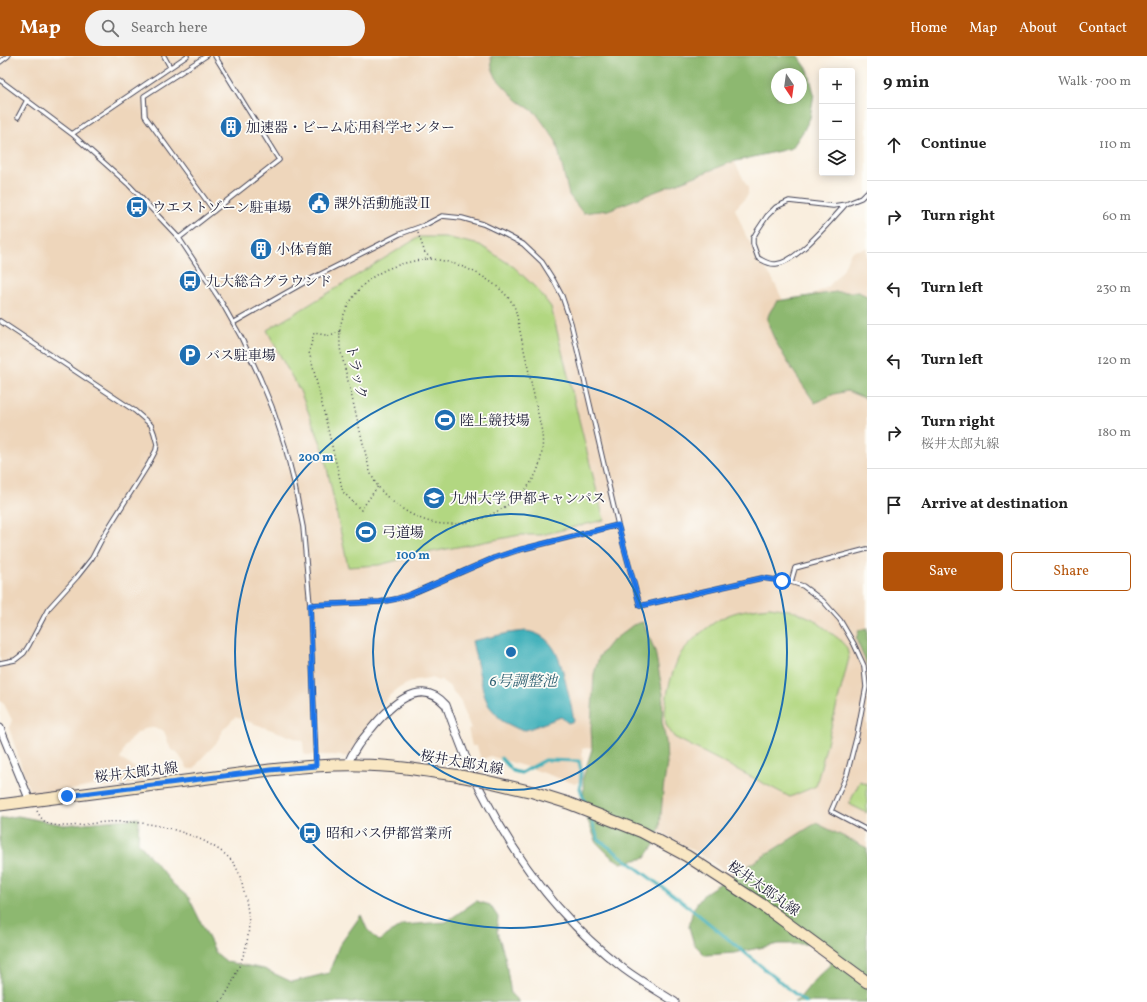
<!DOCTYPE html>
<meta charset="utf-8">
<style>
body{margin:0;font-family:Vollkorn,"Noto Serif JP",serif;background:#f2f2f2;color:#222}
.controls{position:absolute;right:12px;top:12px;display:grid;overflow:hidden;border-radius:4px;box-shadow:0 2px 10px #0003}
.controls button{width:36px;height:36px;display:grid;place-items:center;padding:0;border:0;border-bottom:1px solid #e0e0e0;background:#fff;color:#222;font:20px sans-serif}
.compass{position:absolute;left:771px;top:12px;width:36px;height:36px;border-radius:50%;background:#fff;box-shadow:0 2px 10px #0003;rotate:167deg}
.stop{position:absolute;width:12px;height:12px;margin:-9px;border:3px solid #1a73e8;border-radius:50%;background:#fff}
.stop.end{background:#1a73e8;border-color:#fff;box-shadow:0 1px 4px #0008}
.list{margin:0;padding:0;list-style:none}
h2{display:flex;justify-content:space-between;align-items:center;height:52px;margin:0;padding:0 16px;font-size:17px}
h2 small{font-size:13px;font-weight:400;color:#767676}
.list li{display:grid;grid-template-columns:26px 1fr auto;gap:12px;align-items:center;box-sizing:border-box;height:72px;padding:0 16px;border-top:1px solid #e0e0e0}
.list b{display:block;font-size:15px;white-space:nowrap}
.list p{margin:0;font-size:13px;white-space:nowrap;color:#767676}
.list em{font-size:13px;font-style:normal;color:#767676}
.actions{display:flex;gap:8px;padding:12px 16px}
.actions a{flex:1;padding:9px 0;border:1px solid #b45309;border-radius:4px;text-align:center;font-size:14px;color:#b45309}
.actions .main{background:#b45309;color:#fff}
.icon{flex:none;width:22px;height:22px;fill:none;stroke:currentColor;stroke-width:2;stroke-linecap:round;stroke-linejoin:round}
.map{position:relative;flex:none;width:867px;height:946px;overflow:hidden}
header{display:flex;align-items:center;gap:24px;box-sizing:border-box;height:56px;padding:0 20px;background:#b45309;color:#fff}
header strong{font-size:19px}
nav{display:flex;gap:22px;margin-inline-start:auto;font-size:14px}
.search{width:280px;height:36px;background:#f2f2f2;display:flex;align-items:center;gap:10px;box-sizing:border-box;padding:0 14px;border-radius:22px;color:#767676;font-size:15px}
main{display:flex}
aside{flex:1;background:#fff}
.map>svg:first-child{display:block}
.built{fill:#eed6bb}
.green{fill:#b2d781;stroke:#6a7c5e}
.forest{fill:#8db86f;stroke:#586d55;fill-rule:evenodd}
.water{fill:#40b0ba;stroke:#31697a}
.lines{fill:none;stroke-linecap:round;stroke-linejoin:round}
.stream{stroke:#40b0ba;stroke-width:3}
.lane-casing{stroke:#424153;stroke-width:5.5}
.street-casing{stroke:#424153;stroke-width:9}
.secondary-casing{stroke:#424153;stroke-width:13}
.path{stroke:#424153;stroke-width:1.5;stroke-dasharray:1 3;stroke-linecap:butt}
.lane{stroke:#fff;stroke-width:3.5}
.street{stroke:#fff;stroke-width:7}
.secondary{stroke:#f9e7c3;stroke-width:11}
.secondary-bridge-casing{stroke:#424153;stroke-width:13;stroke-linecap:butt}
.secondary-bridge{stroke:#f9e7c3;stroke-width:11}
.route{stroke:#1a73e8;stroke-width:5}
.ring{fill:none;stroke:#1f6fb2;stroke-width:2}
.labels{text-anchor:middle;stroke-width:3.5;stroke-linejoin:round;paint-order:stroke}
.poi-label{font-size:14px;fill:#22223b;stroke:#fdfcf7;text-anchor:start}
.street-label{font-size:14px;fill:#22223b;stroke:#fdfcf7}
.water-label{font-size:15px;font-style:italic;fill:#306274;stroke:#fdfcf7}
.centre{fill:#1f6fb2;stroke:#fdfcf7;stroke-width:2}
.ring-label{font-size:12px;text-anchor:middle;font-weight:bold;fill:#1f6fb2;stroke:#fdfcf7;stroke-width:3.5;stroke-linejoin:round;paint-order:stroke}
</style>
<header>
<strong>Map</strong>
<div class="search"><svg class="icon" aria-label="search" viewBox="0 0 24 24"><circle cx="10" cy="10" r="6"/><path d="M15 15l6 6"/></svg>Search here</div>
<nav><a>Home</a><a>Map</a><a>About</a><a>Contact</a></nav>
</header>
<main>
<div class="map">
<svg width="867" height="946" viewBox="0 0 867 946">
<rect width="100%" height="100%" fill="#fdfcf7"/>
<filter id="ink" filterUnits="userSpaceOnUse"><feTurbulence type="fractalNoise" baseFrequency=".025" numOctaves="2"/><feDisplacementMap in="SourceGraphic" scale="8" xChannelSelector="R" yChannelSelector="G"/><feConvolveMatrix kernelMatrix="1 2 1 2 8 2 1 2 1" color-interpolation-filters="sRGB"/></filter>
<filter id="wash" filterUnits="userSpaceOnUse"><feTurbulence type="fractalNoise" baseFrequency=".012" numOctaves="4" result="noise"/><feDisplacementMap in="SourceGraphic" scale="16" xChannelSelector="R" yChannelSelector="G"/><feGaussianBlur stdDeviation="0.9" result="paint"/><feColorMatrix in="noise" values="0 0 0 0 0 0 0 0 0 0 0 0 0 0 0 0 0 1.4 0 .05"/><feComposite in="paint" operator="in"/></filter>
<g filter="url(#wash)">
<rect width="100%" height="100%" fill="#f9eede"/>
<!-- built -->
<path class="built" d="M0 0H718L724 85 748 132V139L735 153 746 180 773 224 791 261 810 253 811 240 829 230 843 214 849 199 853 195 867 192V894L753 833 695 795 640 765 598 690 582 693 584 722 575 728 530 712 490 700 481 704 477 690H472L468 673H471L461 646 449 630 440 623 439 625 431 622 415 624 399 632 390 639 381 650 368 684 360 694 351 701 332 699H304L303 685 235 661 222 675 218 685 200 704 194 713H188L177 696 171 694 164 675 159 673 147 671 133 680 125 690 120 703 139 714 142 718 144 726 100 731 97 729 61 736 31 740 9 672 12 664 4 648 0 645Z"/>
<!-- green -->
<path class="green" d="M419 181H445L480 189 514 211 538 234 551 251 604 464 541 479H520L426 497 379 509 348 511 323 393 300 335 284 307 267 274 294 258Z
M770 551 795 555 813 563 839 583 847 592 849 602 816 730 790 741 674 681C672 677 667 672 666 668 662 650 672 613 681 597 688 587 709 569 720 563 736 554 753 553 770 551Z
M860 725 867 728V757L849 748Z"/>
<!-- forest -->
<path class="forest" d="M491 0H798L808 14 814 38 810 62 804 74 792 92 732 106 608 154 583 157 569 139 556 85 536 57 517 44 497 23 492 12ZM777 18H801V42H777Z
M836 236H858L867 240V343L847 335 834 338 815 347C805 332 765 277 768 261 769 256 774 250 777 245Z
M643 566 655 595 663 638 662 665 666 686 667 708 663 734 660 772 654 789 645 802 621 807 610 800 597 787 588 765 584 746 583 722 592 693 591 672 594 618 599 601 611 586 633 569Z
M867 572V609L856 583 859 574Z
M18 760 64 769 139 762 138 786 173 828 189 842 216 897 227 906 264 913 292 926 329 917 339 890 361 859 367 873 379 885 402 869 446 866 476 845 490 849 498 861 497 875 505 901 511 938 519 946H0V763Z
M816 767 867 792V946H794L798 944 816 922 830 909V894L821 885 805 888H779L734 897 705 899 694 888 689 871 693 853 705 837Z"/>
<!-- water -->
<path class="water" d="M526 575C555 579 560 604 566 628 569 640 572 652 574 665L568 667 561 661 526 674 518 673 502 665 489 650 484 639 472 585 509 577Z"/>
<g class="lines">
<!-- stream -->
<path class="stream" d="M501 702 513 715 521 717 545 704 579 705 581 715 580 732 586 750
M590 759 598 783 694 855 805 946"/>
</g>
</g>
<g filter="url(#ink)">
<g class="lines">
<!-- lane casing -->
<g class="lane-casing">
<path id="lane" d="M164 0 170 11
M206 0 144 40 145 60 214 155
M0 6 8 0
M0 24 72 78 129 129 179 182 222 247 241 281 260 322 272 351 285 390 294 426 303 471 310 549 316 708
M18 61 27 44
M72 78 187 0
M789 145 833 150 846 148C832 163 796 207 776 208 769 209 764 205 758 202L753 188V182L757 175 767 160 776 151Z
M846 148 861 142 867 136
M179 182 279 104 215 0
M0 265 135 355 151 369 154 377 157 388 156 394 148 409 104 479 92 502 77 521 48 553 29 589 24 597 15 604 0 607
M233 267 305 226 400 178 425 169 442 160 462 162 483 168 504 178 523 188 542 206 554 225 562 240 571 267 618 469 640 550 762 522 791 526 803 530 823 545 840 564 854 588 864 610 866 631 857 679 847 718 831 755 867 774
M791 526 795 512 867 493
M310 549 380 546 396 543 411 538 494 502 519 494 618 469"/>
</g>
<!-- street casing -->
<g class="street-casing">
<path id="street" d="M0 672 30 745
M347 709C354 693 360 686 371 673 389 651 420 619 446 649 454 671 462 693 471 714 475 725 482 736 487 746 521 811 566 869 624 913 640 925 658 935 675 946"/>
</g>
<!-- secondary casing -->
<g class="secondary-casing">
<path id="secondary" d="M486 725 533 736 568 747 642 776 687 800 761 848 867 926
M0 749 270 714C300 711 330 708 359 709 393 709 427 715 460 720"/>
</g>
<!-- path -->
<path class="path" d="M418 177 425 197 432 203
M427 203C455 203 497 223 513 248 517 255 519 272 521 280 528 312 535 344 542 376 545 408 534 432 506 450 488 462 468 469 446 468 427 468 408 458 393 446 382 437 373 426 369 412L340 292C340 284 339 276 341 268 342 262 345 256 348 250 365 218 391 208 427 203Z
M340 275 331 280 314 277 309 296 313 311 343 436 361 454 378 430
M37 755C40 760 43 766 49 768 67 773 88 767 107 766 141 764 173 771 204 785 213 790 224 796 231 804 238 811 241 823 243 832 252 866 251 885 236 917 232 928 227 938 220 946"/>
<!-- lane -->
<use href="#lane" class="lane"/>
<!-- street -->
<use href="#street" class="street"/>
<!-- secondary -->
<use href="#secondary" class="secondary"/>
<!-- secondary-bridge casing -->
<g class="secondary-bridge-casing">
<path id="secondary-bridge" d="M460 720 486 725"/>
</g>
<!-- secondary-bridge -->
<use href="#secondary-bridge" class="secondary-bridge"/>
</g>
</g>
<g class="lines" filter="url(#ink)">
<!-- route -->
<path class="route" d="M67 740 270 714 316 710 310 549 380 546 396 543 411 538 494 502 518 494 618 469 640 550 762 522 782 525"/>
</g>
<!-- distance rings -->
<g class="ring">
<circle cx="511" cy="596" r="138"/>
<circle cx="511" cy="596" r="276"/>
</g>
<!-- icons -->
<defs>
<g id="building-disc" transform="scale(1.15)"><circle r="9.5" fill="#1f6fb2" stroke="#fdfcf7"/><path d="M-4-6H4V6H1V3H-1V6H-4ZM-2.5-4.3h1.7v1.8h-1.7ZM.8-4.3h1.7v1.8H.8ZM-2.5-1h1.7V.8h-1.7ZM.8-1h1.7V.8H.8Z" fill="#fff"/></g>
<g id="civic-disc" transform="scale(1.15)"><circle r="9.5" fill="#1f6fb2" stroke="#fdfcf7"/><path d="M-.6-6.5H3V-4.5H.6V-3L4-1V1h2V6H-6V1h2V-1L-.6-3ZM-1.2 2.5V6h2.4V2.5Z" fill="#fff"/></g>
<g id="bus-disc" transform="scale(1.15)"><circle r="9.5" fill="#1f6fb2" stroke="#fdfcf7"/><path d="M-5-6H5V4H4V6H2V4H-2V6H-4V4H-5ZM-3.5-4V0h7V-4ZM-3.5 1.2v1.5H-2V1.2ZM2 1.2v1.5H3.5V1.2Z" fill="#fff"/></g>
<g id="parking-disc" transform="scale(1.15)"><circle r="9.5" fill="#1f6fb2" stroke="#fdfcf7"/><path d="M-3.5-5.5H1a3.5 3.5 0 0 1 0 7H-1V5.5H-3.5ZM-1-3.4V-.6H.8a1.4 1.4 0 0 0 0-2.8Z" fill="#fff"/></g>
<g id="stadium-disc" transform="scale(1.15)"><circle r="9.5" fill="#1f6fb2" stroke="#fdfcf7"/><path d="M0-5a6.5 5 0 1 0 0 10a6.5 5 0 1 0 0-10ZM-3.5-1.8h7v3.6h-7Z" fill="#fff"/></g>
<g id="university-disc" transform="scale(1.15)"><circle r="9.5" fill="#1f6fb2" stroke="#fdfcf7"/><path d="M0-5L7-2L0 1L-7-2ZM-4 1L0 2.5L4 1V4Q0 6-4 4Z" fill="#fff"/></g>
</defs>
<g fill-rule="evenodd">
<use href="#building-disc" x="231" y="71"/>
<use href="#civic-disc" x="319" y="147"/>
<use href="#bus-disc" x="137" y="151"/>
<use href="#building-disc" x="261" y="193"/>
<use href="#bus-disc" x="190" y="225"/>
<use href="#parking-disc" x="190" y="299"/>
<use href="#stadium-disc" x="445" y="364"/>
<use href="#university-disc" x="434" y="442"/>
<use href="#stadium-disc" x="366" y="476"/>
<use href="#bus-disc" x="310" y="777"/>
</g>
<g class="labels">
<!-- poi labels -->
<g class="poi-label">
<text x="246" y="76">加速器・ビーム応用科学センター</text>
<text x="334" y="152">課外活動施設Ⅱ</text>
<text x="152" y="156">ウエストゾーン駐車場</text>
<text x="276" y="198">小体育館</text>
<text x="206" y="230">九大総合グラウンド</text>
<text x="206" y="304">バス駐車場</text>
<text x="460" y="369">陸上競技場</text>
<text x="450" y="447">九州大学 伊都キャンパス</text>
<text x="382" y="481">弓道場</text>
<text x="326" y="782">昭和バス伊都営業所</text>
</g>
<!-- street labels -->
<g class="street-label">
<text transform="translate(357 316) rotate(78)" y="5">トラック</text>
<text transform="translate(462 706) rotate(10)" y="5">桜井太郎丸線</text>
<text transform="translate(136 716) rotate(-7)" y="5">桜井太郎丸線</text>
<text transform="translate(764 832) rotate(35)" y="5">桜井太郎丸線</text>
</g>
<!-- water labels -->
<g class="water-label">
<text x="523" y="630">6号調整池</text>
</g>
</g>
<circle cx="511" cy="596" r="6" class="centre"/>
<g class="ring-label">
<text x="316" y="405">200 m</text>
<text x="413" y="503">100 m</text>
</g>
</svg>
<div class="controls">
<button>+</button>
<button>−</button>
<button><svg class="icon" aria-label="layers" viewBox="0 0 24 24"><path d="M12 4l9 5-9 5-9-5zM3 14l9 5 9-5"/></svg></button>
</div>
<svg class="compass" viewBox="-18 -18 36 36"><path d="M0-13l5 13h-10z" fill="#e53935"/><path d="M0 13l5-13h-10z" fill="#767676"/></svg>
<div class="stop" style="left:782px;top:525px"></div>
<div class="stop end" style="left:67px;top:740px"></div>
</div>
<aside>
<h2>9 min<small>Walk · 700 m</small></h2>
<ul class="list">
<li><svg class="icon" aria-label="ahead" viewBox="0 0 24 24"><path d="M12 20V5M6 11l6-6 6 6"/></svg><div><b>Continue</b></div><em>110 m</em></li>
<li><svg class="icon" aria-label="right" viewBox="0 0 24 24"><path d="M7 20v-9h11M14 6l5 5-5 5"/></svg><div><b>Turn right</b></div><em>60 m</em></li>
<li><svg class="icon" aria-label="left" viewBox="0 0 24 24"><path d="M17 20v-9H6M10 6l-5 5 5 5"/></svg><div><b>Turn left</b></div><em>230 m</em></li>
<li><svg class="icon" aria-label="left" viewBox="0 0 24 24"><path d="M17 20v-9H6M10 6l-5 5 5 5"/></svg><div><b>Turn left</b></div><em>120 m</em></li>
<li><svg class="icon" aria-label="right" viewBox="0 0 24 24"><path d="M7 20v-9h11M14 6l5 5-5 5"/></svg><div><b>Turn right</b><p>桜井太郎丸線</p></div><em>180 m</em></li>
<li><svg class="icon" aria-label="arrive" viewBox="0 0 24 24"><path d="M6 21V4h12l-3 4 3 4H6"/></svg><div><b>Arrive at destination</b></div></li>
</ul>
<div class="actions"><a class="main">Save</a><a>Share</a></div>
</aside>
</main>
